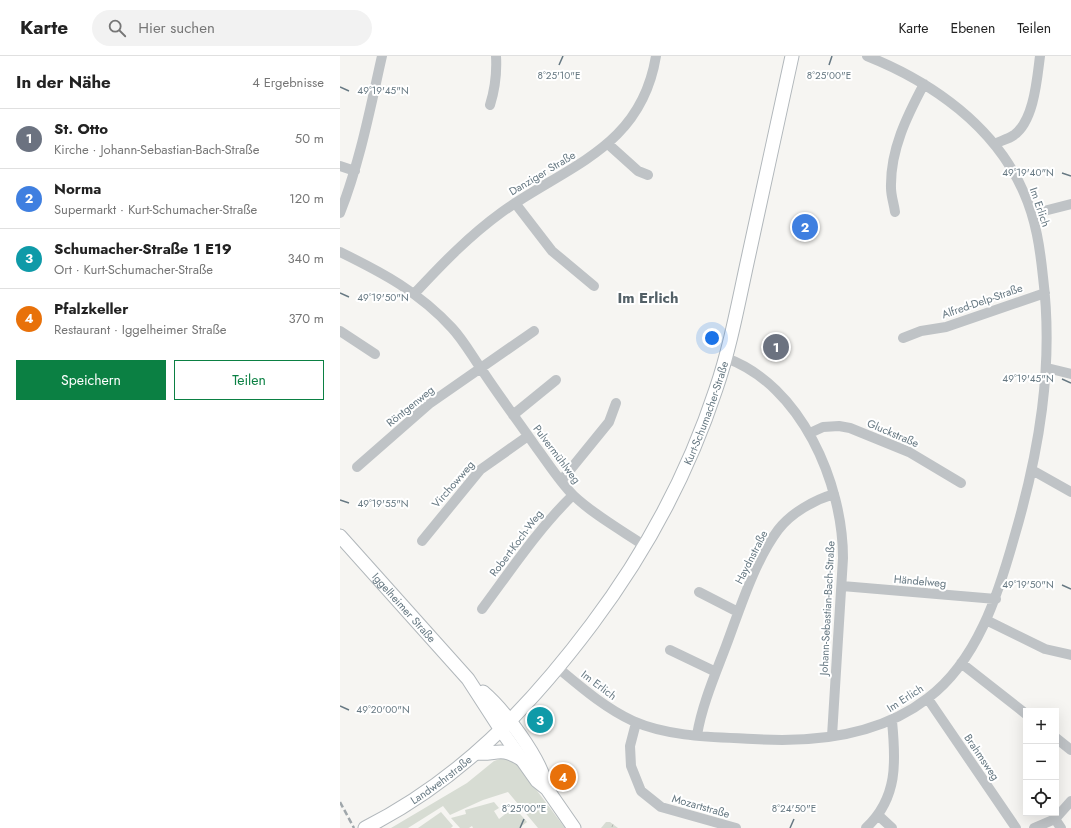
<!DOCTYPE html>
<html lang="de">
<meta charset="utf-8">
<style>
body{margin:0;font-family:Jost,sans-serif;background:#f2f2f2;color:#222}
.controls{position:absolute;right:12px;bottom:12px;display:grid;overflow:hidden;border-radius:0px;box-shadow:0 4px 16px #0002}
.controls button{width:36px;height:36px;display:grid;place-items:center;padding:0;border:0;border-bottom:1px solid #e0e0e0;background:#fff;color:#222;font:20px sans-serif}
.you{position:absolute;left:372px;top:282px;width:14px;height:14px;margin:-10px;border:3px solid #fff;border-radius:50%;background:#1a73e8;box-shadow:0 0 0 6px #1a73e833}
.badge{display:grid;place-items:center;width:26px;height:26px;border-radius:50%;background:#0b8043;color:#fff;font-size:13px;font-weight:700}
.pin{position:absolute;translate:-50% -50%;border:2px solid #fff;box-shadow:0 1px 4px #0006}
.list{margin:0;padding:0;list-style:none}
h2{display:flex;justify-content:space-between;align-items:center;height:52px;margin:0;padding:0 16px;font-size:17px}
h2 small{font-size:13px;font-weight:400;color:#767676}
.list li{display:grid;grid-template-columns:26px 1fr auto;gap:12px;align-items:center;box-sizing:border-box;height:60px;padding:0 16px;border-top:1px solid #e0e0e0}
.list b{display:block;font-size:15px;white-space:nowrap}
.list p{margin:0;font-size:13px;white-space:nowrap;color:#767676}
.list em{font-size:13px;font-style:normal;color:#767676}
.actions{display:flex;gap:8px;padding:12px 16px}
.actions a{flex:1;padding:9px 0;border:1px solid #0b8043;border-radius:0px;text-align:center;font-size:14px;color:#0b8043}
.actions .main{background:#0b8043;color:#fff}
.icon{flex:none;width:22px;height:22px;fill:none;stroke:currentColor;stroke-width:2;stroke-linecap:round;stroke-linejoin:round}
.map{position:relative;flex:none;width:731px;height:772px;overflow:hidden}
header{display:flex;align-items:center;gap:24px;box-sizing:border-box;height:56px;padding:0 20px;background:#fff;border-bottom:1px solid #e0e0e0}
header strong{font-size:19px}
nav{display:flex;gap:22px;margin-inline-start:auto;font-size:14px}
.search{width:280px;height:36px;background:#f2f2f2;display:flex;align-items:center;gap:10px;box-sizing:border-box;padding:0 14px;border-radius:22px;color:#767676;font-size:15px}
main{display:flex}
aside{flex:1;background:#fff}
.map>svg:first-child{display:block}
.grass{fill:#d7dcd3}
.forest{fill:url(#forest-crowns)}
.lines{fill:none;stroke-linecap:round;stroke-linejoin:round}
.secondary-casing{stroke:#b1b7bb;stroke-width:15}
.street{stroke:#bfc3c6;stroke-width:10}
.secondary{stroke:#fff;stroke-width:13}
.rail{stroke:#a0a7ab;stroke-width:2.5;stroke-dasharray:6 3;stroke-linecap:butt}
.ticks{fill:none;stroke:#667882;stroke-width:1.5}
.labels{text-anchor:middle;stroke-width:4;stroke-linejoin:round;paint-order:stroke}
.street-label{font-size:11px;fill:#667882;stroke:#fff}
.district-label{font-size:15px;font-weight:bold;fill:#536067;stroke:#fff}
.ticks-label{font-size:10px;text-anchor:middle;fill:#667882;stroke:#fff;stroke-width:4;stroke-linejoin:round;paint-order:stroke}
</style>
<header>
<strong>Karte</strong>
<div class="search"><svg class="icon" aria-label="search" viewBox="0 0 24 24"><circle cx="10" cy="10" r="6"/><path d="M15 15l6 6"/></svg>Hier suchen</div>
<nav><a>Karte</a><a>Ebenen</a><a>Teilen</a></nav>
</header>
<main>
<aside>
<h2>In der Nähe<small>4 Ergebnisse</small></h2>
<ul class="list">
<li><span class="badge" style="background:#6b7280">1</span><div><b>St. Otto</b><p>Kirche · Johann-Sebastian-Bach-Straße</p></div><em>50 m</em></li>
<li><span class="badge" style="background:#3f7fe0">2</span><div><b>Norma</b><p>Supermarkt · Kurt-Schumacher-Straße</p></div><em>120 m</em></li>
<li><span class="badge" style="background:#0f9aa8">3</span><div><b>Schumacher-Straße 1 E19</b><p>Ort · Kurt-Schumacher-Straße</p></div><em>340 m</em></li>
<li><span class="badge" style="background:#e8710a">4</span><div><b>Pfalzkeller</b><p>Restaurant · Iggelheimer Straße</p></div><em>370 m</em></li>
</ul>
<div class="actions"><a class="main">Speichern</a><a>Teilen</a></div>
</aside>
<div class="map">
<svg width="731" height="772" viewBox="0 0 731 772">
<defs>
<pattern id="forest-crowns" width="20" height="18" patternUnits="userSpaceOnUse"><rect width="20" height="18" fill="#d7dcd3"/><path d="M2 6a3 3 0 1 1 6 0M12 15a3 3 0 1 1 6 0" fill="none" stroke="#b2b7b1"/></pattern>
</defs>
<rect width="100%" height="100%" fill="#f6f5f2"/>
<!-- grass -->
<path class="grass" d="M160 703H167L177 708 225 772H198L168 736 143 744 110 759 103 750 68 772H51L127 727 154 705Z
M154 746 159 752 154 755 159 763 174 751 187 766 179 772H133L132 770 129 772H120L111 762 126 758 125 754Z
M101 756 113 770 111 772H78Z"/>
<!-- forest -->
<path class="forest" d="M266 766H270L278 772H261Z"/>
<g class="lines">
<!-- secondary casing -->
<g class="secondary-casing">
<g id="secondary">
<path id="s1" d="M0 480 128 623 161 674 197 725 207 733 234 772"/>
<path d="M143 636C165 655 198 699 206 728"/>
<path d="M136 697C157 699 160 690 181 703"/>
<path id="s2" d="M25 772C120 724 189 652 252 568 306 496 348 418 376 333 391 289 399 243 409 198 423 132 438 66 452 0"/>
</g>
</g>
<!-- street -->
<path class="street" d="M150 49C155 33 157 17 156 0
M268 88 298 115 308 119
M654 88C660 85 669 83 674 79 694 65 697 23 700 0
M0 110 15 115
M175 147 212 195 254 230
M555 156C554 148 551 140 551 132 550 94 567 60 584 28
M0 157C20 106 30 53 42 0
M692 158 731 148
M0 196C43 217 79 236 112 272 124 285 132 300 142 314 159 340 178 365 196 391 208 407 219 425 233 439 254 459 281 474 305 490
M75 237C103 207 129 180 162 156 228 109 301 92 316 0
M0 275 35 298
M563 282 581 275 606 271 705 237
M386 302C461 329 503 427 503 502L492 680
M707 312 731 318
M173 359 216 324
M470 377 483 371 499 370 510 372 569 396 621 427
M17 411 89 348 194 275
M692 414 731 436
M221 425 269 366 276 347
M82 485 140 414 188 380
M502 530 656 543
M359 536 398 556
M142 553C171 514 198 473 233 439
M646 564 705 593 731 599
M330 594 376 616
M621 607 686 658
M218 612C242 632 265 652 293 665 329 681 374 681 413 683 473 687 539 680 588 642 637 605 658 539 674 482 699 397 714 310 703 221 700 192 696 164 684 137 655 70 592 26 527 0
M588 643 676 772
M296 667 290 690 291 710 301 735 321 751 396 772
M357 679C362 649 375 619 386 590 400 553 414 506 438 474 451 457 474 444 494 438
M716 682 731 694
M539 760 552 772
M715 763 721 772
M526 772C558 742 556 706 552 665
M694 772 715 763 731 745"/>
<!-- secondary -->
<use href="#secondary" class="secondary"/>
<!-- rail -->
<path class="rail" d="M0 746 14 772"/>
</g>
<!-- ticks -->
<path class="ticks" d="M219 9 223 0M489 9 492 0M0 31 9 35M722 117 731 120M0 237 9 241M722 323 731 327M0 444 9 447M722 529 731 533M0 650 9 654M180 772 184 763M450 772 454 763"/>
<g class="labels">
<!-- street labels -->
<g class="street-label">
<text transform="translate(202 117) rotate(-31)" y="4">Danziger Straße</text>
<text transform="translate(700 151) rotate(71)" y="4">Im Erlich</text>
<text transform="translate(642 245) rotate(-19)" y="4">Alfred-Delp-Straße</text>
<text transform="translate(70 350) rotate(-39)" y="4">Röntgenweg</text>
<text dy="4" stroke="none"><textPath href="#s2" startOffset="549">Kurt-Schumacher-Straße</textPath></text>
<text transform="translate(553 377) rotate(23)" y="4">Gluckstraße</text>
<text transform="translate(217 398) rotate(53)" y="4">Pulvermühlweg</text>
<text transform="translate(113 428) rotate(-49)" y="4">Virchowweg</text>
<text transform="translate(176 487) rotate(-53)" y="4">Robert-Koch-Weg</text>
<text transform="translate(411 501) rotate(-63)" y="4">Haydnstraße</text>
<text transform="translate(580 525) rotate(5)" y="4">Händelweg</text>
<text dy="4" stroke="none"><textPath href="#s1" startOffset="96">Iggelheimer Straße</textPath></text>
<text transform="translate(487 552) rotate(-87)" y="4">Johann-Sebastian-Bach-Straße</text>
<text transform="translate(259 629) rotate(37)" y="4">Im Erlich</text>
<text transform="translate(565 642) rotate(-33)" y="4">Im Erlich</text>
<text transform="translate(642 701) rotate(56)" y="4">Brahmsweg</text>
<text dy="4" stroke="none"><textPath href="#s2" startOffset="90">Landwehrstraße</textPath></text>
<text transform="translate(361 750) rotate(16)" y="4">Mozartstraße</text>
</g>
<!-- district labels -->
<g class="district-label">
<text x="308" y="247">Im Erlich</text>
</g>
</g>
<g class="ticks-label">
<text x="489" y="23">8°25'00"E</text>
<text x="219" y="23">8°25'10"E</text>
<text x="43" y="38">49°19'45"N</text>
<text x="688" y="120">49°19'40"N</text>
<text x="43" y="245">49°19'50"N</text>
<text x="688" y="326">49°19'45"N</text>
<text x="43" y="451">49°19'55"N</text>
<text x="688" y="532">49°19'50"N</text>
<text x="43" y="657">49°20'00"N</text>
<text x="184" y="756">8°25'00"E</text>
<text x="454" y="756">8°24'50"E</text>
</g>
</svg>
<div class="controls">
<button>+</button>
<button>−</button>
<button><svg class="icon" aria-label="locate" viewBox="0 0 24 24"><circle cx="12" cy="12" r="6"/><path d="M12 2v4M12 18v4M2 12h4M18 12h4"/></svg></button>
</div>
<div class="you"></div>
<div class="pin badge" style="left:436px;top:291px;background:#6b7280">1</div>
<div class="pin badge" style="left:465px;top:171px;background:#3f7fe0">2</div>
<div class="pin badge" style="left:200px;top:664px;background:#0f9aa8">3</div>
<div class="pin badge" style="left:223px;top:721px;background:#e8710a">4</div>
</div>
</main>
